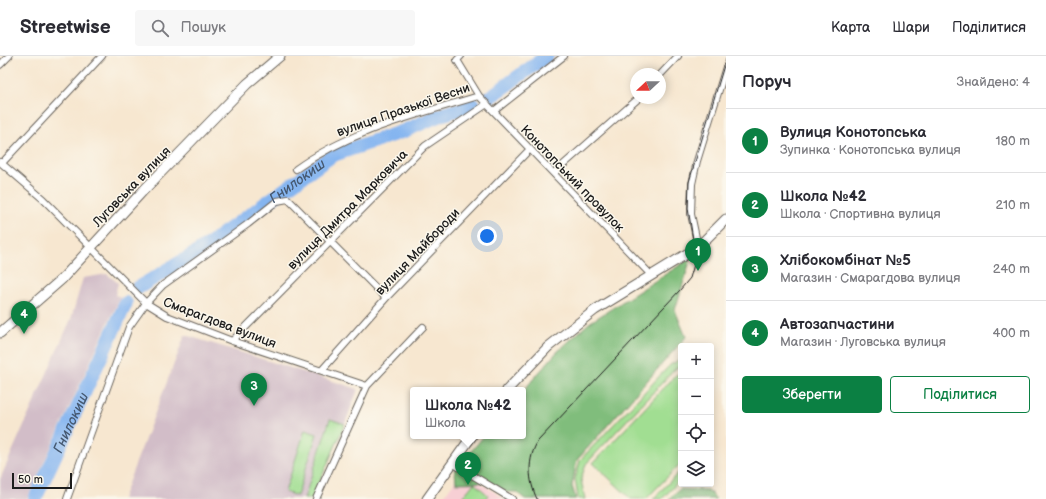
<!DOCTYPE html>
<html lang="uk">
<meta charset="utf-8">
<style>
body{margin:0;font-family:"Balsamiq Sans",sans-serif;background:#f7f7f7;color:#2b2b33}
.controls{position:absolute;right:12px;bottom:12px;display:grid;overflow:hidden;border-radius:4px;box-shadow:0 2px 10px #0003}
.controls button{width:36px;height:36px;display:grid;place-items:center;padding:0;border:0;border-bottom:1px solid #e1e1e2;background:#fff;color:#2b2b33;font:20px sans-serif}
.compass{position:absolute;left:630px;top:12px;width:36px;height:36px;border-radius:50%;background:#fff;box-shadow:0 2px 10px #0003;rotate:248deg}
.scale{position:absolute;left:12px;bottom:10px;width:60px;box-sizing:border-box;padding-left:4px;border:2px solid #1c1c1c;border-top:0;font-size:11px;line-height:14px;white-space:nowrap;color:#1c1c1c;-webkit-text-stroke:3px #fbf7ec;paint-order:stroke}
.you{position:absolute;left:487px;top:180px;width:14px;height:14px;margin:-10px;border:3px solid #fff;border-radius:50%;background:#1a73e8;box-shadow:0 0 0 6px #1a73e833}
.badge{display:grid;place-items:center;width:26px;height:26px;border-radius:50%;background:#0b8043;color:#fff;font-size:13px;font-weight:700}
.pin{position:absolute;translate:-50% -33px;filter:drop-shadow(0 1px 2px #0008)}
.pin::after{content:'';position:absolute;top:21px;width:14px;height:12px;background:inherit;clip-path:polygon(0 0,100% 0,50% 100%)}
.popup{position:absolute;left:410px;top:331px;width:116px;height:52px;box-sizing:border-box;display:grid;place-content:center;border-radius:4px;background:#fff;filter:drop-shadow(0 1px 3px #0005);font-size:13px;white-space:nowrap;color:#7c7c81}
.popup b{font-size:15px;color:#2b2b33}
.popup::after{content:'';position:absolute;left:50%;top:100%;margin-left:-8px;border:8px solid transparent;border-top-color:#fff}
.list{margin:0;padding:0;list-style:none}
h2{display:flex;justify-content:space-between;align-items:center;height:52px;margin:0;padding:0 16px;font-size:17px}
h2 small{font-size:13px;font-weight:400;color:#7c7c81}
.list li{display:grid;grid-template-columns:26px 1fr auto;gap:12px;align-items:center;box-sizing:border-box;height:64px;padding:0 16px;border-top:1px solid #e1e1e2}
.list b{display:block;font-size:15px;white-space:nowrap}
.list p{margin:0;font-size:13px;white-space:nowrap;color:#7c7c81}
.list em{font-size:13px;font-style:normal;color:#7c7c81}
.actions{display:flex;gap:8px;padding:12px 16px}
.actions a{flex:1;padding:9px 0;border:1px solid #0b8043;border-radius:4px;text-align:center;font-size:14px;color:#0b8043}
.actions .main{background:#0b8043;color:#fff}
.icon{flex:none;width:22px;height:22px;fill:none;stroke:currentColor;stroke-width:2;stroke-linecap:round;stroke-linejoin:round}
.map{position:relative;flex:none;width:726px;height:443px;overflow:hidden}
header{display:flex;align-items:center;gap:24px;box-sizing:border-box;height:56px;padding:0 20px;background:#fff;border-bottom:1px solid #e1e1e2}
header strong{font-size:19px}
nav{display:flex;gap:22px;margin-inline-start:auto;font-size:14px}
.search{width:280px;height:36px;background:#f7f7f7;display:flex;align-items:center;gap:10px;box-sizing:border-box;padding:0 14px;border-radius:4px;color:#7c7c81;font-size:15px}
main{display:flex}
aside{flex:1;background:#fff}
.map>svg:first-child{display:block}
.built{fill:#f7cfd4}
.industrial{fill:#d2bdc8}
.green{fill:#a1de92;stroke:#5e7d57}
.forest{fill:#80bd7c;stroke:#4e6c4c}
.lines{fill:none;stroke-linecap:round;stroke-linejoin:round}
.river{stroke:#85b5f0;stroke-width:14}
.street-casing{stroke:#69635b;stroke-width:8}
.secondary-casing{stroke:#69635b;stroke-width:11}
.street{stroke:#fff;stroke-width:6}
.secondary{stroke:#fff;stroke-width:9}
.tram{stroke:#1c1c1c;stroke-width:1}
.labels{text-anchor:middle;stroke-width:3;stroke-linejoin:round;paint-order:stroke}
.street-label{font-size:13px;fill:#1c1c1c;stroke:#fbf7ec}
.water-label{font-size:14px;font-style:italic;fill:#465971;stroke:#fbf7ec}
</style>
<header>
<strong>Streetwise</strong>
<div class="search"><svg class="icon" aria-label="search" viewBox="0 0 24 24"><circle cx="10" cy="10" r="6"/><path d="M15 15l6 6"/></svg>Пошук</div>
<nav><a>Карта</a><a>Шари</a><a>Поділитися</a></nav>
</header>
<main>
<div class="map">
<svg width="726" height="443" viewBox="0 0 726 443">
<rect width="100%" height="100%" fill="#fbf7ec"/>
<filter id="ink" filterUnits="userSpaceOnUse"><feTurbulence type="fractalNoise" baseFrequency=".025" numOctaves="2"/><feDisplacementMap in="SourceGraphic" scale="8" xChannelSelector="R" yChannelSelector="G"/><feConvolveMatrix kernelMatrix="1 2 1 2 8 2 1 2 1" color-interpolation-filters="sRGB"/></filter>
<filter id="wash" filterUnits="userSpaceOnUse"><feTurbulence type="fractalNoise" baseFrequency=".012" numOctaves="4" result="noise"/><feDisplacementMap in="SourceGraphic" scale="16" xChannelSelector="R" yChannelSelector="G"/><feGaussianBlur stdDeviation="0.9" result="paint"/><feColorMatrix in="noise" values="0 0 0 0 0 0 0 0 0 0 0 0 0 0 0 0 0 1.4 0 .05"/><feComposite in="paint" operator="in"/></filter>
<g filter="url(#wash)">
<rect width="100%" height="100%" fill="#f7e7d0"/>
<!-- built -->
<path class="built" d="M462 415 505 443H442Z"/>
<!-- industrial -->
<path class="industrial" d="M107 218 118 227 115 239 121 241 112 258 27 443H0V423L71 263 83 222Z
M185 279 358 333 340 381 312 443H122Z"/>
<!-- green -->
<path class="green" d="M681 303V309L674 314 586 408 581 423 585 443H578L575 423 580 404 670 309Z
M677 318 681 322V407L646 443H631L593 407Z
M330 363 345 368 312 443H304Z
M305 374 317 378 297 440 285 436Z
M681 414V423L662 443H653Z
M474 427 488 439 485 443H461Z"/>
<!-- forest -->
<path class="forest" d="M691 202 675 254 686 281 577 404 572 430 576 443H525L516 436H504L490 426 456 427 455 414 484 380H523V335L556 297 589 267Z
M680 433 708 434 716 443H669Z"/>
<g class="lines">
<!-- river -->
<g class="river">
<path d="M490 41 547 0"/>
<path id="s1" d="M136 233 199 195 333 99 404 75 440 59 474 49"/>
<path id="s2" d="M35 443 126 247"/>
</g>
</g>
</g>
<g filter="url(#ink)">
<g class="lines">
<!-- street casing -->
<g class="street-casing">
<path id="street" d="M461 0 457 4 479 40 652 220
M0 9 9 0
M660 19 678 0
M494 55 564 0
M0 106 43 143 146 247 167 260 232 285 367 330
M2 107 102 0
M296 113C350 74 416 59 479 40
M554 117 639 42
M698 191 691 158 692 128 697 105 726 11
M232 285 425 90 487 48
M322 314 386 242 530 93
M452 407 512 443
M67 443 129 271 146 247 163 229 248 168 277 145 288 143 386 242
M316 443 367 330 423 271"/>
</g>
<!-- secondary casing -->
<g class="secondary-casing">
<path id="secondary" d="M0 277 62 223 142 136 247 28 280 0
M507 334 548 291 595 254 698 191 726 163
M427 443 472 380"/>
</g>
<!-- street -->
<use href="#street" class="street"/>
<!-- secondary -->
<use href="#secondary" class="secondary"/>
<!-- tram -->
<path class="tram" d="M537 443C528 424 527 403 538 385L680 234 690 222 696 202 688 152 689 126 726 3"/>
</g>
</g>
<g class="labels">
<!-- street labels -->
<g class="street-label">
<text transform="translate(403 53) rotate(-19)" y="5">вулиця Празької Весни</text>
<text transform="translate(573 122) rotate(46)" y="5">Конотопський провулок</text>
<text transform="translate(131 130) rotate(-46)" y="5">Луговська вулиця</text>
<text transform="translate(347 153) rotate(-45)" y="5">вулиця Дмитра Марковича</text>
<text transform="translate(417 195) rotate(-46)" y="5">вулиця Майбороди</text>
<text transform="translate(220 266) rotate(21)" y="5">Смарагдова вулиця</text>
</g>
<!-- water labels -->
<g class="water-label">
<text dy="5" stroke="none"><textPath href="#s1" startOffset="194">Гнилокиш</textPath></text>
<text dy="5" stroke="none"><textPath href="#s2" startOffset="84">Гнилокиш</textPath></text>
</g>
</g>
</svg>
<div class="controls">
<button>+</button>
<button>−</button>
<button><svg class="icon" aria-label="locate" viewBox="0 0 24 24"><circle cx="12" cy="12" r="6"/><path d="M12 2v4M12 18v4M2 12h4M18 12h4"/></svg></button>
<button><svg class="icon" aria-label="layers" viewBox="0 0 24 24"><path d="M12 4l9 5-9 5-9-5zM3 14l9 5 9-5"/></svg></button>
</div>
<svg class="compass" viewBox="-18 -18 36 36"><path d="M0-13l5 13h-10z" fill="#e53935"/><path d="M0 13l5-13h-10z" fill="#7c7c81"/></svg>
<div class="scale">50 m</div>
<div class="you"></div>
<div class="pin badge" style="left:698px;top:215px">1</div>
<div class="pin badge" style="left:468px;top:429px">2</div>
<div class="popup"><b>Школа №42</b>Школа</div>
<div class="pin badge" style="left:254px;top:350px">3</div>
<div class="pin badge" style="left:24px;top:278px">4</div>
</div>
<aside>
<h2>Поруч<small>Знайдено: 4</small></h2>
<ul class="list">
<li><span class="badge">1</span><div><b>Вулиця Конотопська</b><p>Зупинка · Конотопська вулиця</p></div><em>180 m</em></li>
<li><span class="badge">2</span><div><b>Школа №42</b><p>Школа · Спортивна вулиця</p></div><em>210 m</em></li>
<li><span class="badge">3</span><div><b>Хлібокомбінат №5</b><p>Магазин · Смарагдова вулиця</p></div><em>240 m</em></li>
<li><span class="badge">4</span><div><b>Автозапчастини</b><p>Магазин · Луговська вулиця</p></div><em>400 m</em></li>
</ul>
<div class="actions"><a class="main">Зберегти</a><a>Поділитися</a></div>
</aside>
</main>
